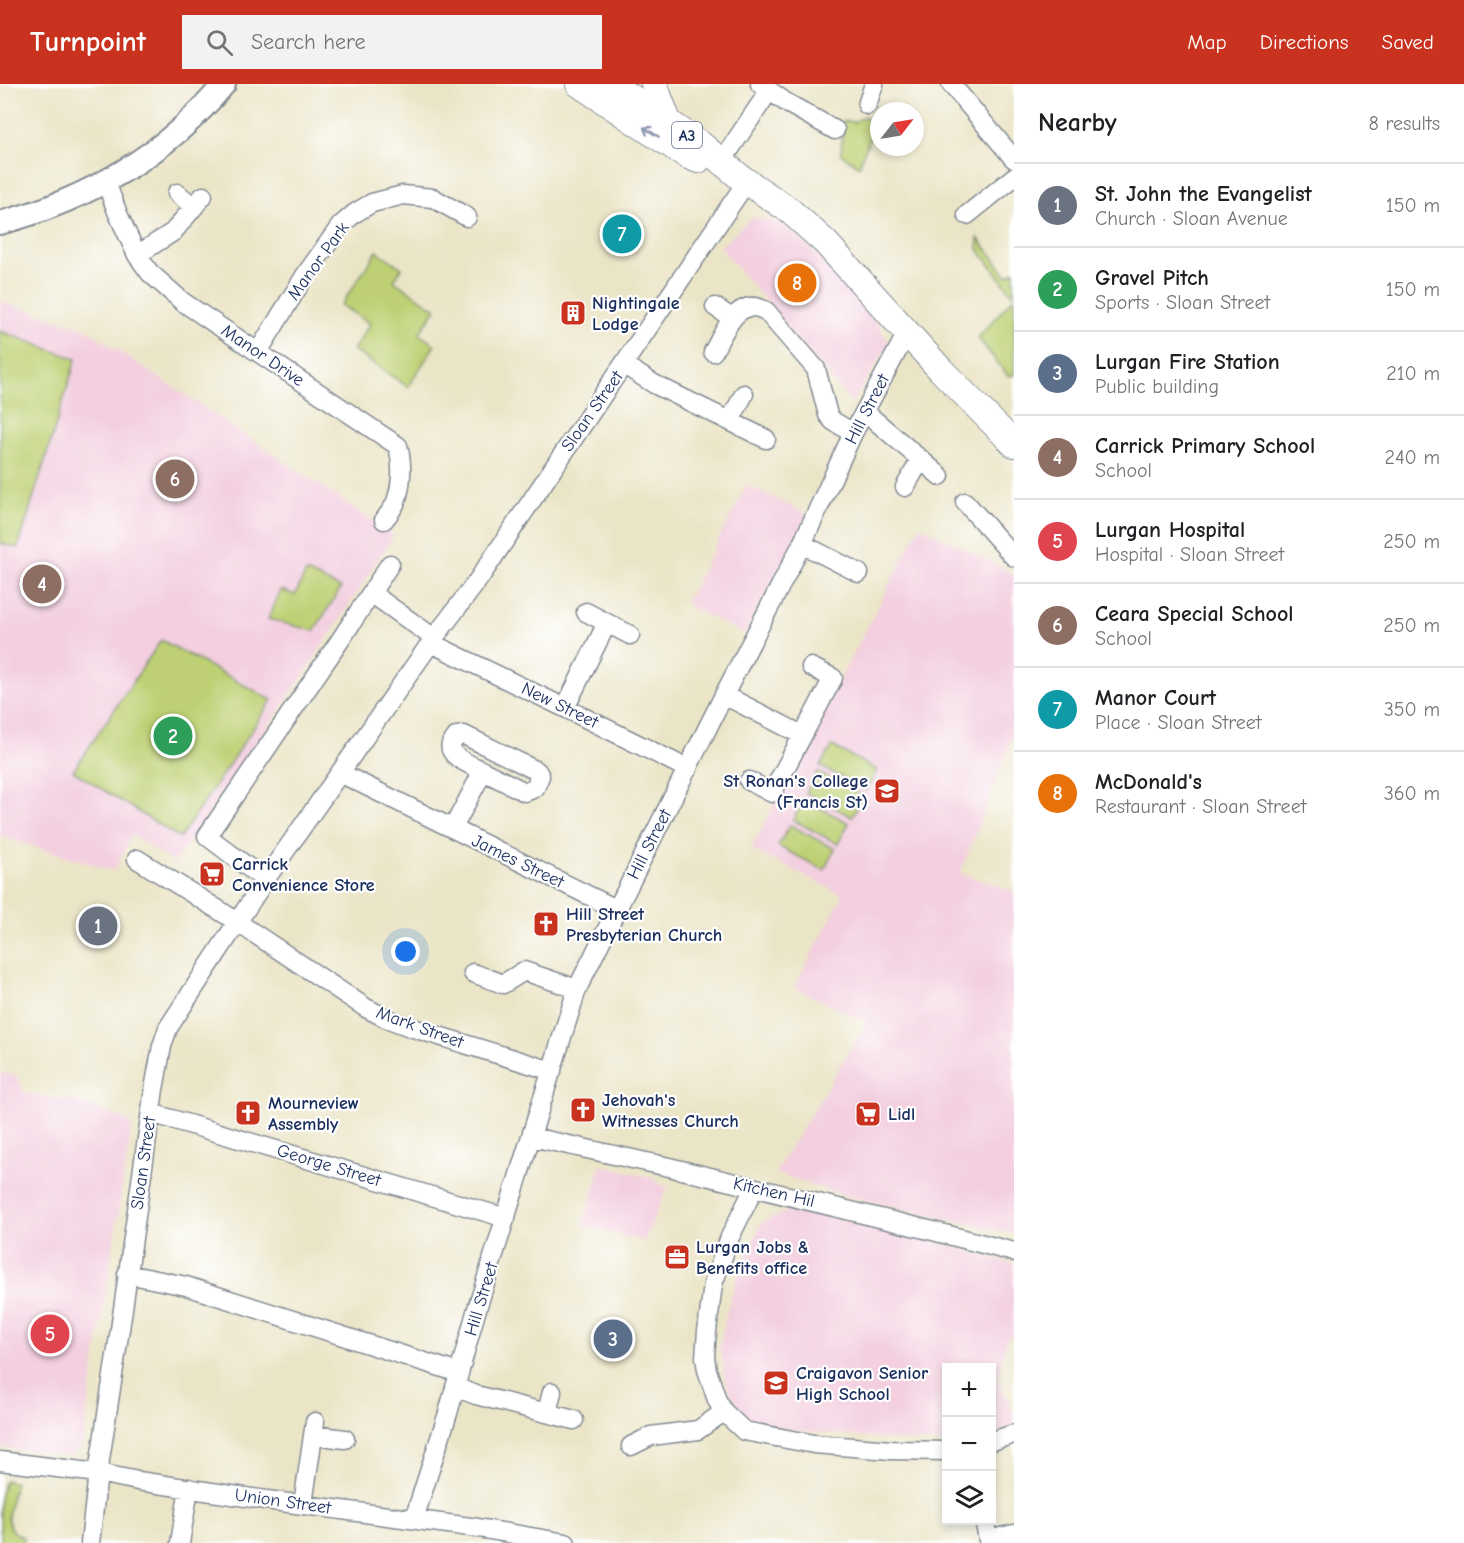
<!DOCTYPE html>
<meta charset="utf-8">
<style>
body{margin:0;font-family:"Comic Neue",sans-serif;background:#f2f2f2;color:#202124}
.controls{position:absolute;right:18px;bottom:18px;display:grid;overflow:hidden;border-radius:0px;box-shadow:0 3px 9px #0003}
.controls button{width:54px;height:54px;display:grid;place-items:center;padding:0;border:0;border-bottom:2px solid #e0e0e0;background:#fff;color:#202124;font:30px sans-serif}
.compass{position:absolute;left:870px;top:18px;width:54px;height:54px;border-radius:50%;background:#fff;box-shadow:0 3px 9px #0003;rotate:59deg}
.you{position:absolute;left:406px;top:868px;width:21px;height:21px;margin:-15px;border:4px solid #fff;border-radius:50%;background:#1a73e8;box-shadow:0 0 0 9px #1a73e833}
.badge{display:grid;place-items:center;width:39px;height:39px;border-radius:50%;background:#c8321e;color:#fff;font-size:20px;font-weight:700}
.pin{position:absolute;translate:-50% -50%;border:3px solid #fff;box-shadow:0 2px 6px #0006}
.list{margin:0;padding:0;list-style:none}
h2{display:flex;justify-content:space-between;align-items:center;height:78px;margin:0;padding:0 24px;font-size:26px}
h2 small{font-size:20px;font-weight:400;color:#757577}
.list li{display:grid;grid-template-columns:39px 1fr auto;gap:18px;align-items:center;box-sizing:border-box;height:84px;padding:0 24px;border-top:2px solid #e0e0e0}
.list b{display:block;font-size:22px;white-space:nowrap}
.list p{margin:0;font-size:20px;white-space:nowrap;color:#757577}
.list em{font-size:20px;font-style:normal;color:#757577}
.icon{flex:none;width:33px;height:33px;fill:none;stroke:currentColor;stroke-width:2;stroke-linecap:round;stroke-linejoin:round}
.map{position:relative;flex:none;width:1014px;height:1459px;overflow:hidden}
header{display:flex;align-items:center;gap:36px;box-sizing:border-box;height:84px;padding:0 30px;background:#c8321e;color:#fff}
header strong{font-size:28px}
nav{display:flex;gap:33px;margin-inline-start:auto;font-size:21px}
.search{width:420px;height:54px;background:#f2f2f2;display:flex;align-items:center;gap:15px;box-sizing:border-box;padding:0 21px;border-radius:0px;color:#757577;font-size:22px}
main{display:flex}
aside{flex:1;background:#fff}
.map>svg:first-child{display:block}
.built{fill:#f3cfdf}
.green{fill:#bed073;stroke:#6c8068;stroke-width:1.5}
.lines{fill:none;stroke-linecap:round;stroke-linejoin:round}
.minor-casing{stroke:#838a92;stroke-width:21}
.major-casing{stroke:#838a92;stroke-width:26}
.highway-casing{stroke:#838a92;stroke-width:28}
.minor{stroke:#fff;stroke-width:18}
.major{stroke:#fff;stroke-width:22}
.highway{stroke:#fff;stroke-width:26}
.oneway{stroke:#8d97ae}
.labels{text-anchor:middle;stroke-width:4.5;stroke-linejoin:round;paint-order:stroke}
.shield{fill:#fff;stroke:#5f6d8e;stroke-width:1.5}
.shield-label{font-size:16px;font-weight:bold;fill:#1b2f5e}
.street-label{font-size:18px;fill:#1b2f5e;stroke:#fff}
.poi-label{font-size:18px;font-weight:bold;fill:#1b2f5e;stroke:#fff;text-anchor:start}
</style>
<header>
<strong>Turnpoint</strong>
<div class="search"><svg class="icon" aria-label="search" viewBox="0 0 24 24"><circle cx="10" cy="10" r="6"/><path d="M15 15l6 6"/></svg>Search here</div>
<nav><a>Map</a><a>Directions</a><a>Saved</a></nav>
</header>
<main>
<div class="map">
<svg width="1014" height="1459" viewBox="0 0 1014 1459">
<rect width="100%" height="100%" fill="#fff"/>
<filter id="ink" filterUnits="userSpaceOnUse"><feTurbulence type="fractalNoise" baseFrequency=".0167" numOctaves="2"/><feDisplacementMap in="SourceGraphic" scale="12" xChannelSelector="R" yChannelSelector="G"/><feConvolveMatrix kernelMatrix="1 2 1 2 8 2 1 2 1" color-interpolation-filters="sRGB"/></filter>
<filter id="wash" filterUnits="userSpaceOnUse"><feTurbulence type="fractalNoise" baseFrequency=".008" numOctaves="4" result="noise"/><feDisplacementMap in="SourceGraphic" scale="24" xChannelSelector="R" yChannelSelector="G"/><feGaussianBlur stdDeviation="1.35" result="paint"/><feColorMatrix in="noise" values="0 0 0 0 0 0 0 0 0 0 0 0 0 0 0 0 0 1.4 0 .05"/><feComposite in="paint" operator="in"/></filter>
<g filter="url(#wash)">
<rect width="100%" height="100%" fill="#ebe5c7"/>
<!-- built -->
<path class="built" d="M752 133 786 141 823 176 866 224 890 259 852 319 720 163Z
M0 217 86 245 394 451 303 592 174 779 132 751 114 787 0 752Z
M747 401 809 431 744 550 685 520Z
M920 442 1014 490V649L960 789 1014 807V1150L843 1111 775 1089 867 938 794 904 843 811 751 765Z
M0 989 16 991 24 1009 85 1019 107 1030 125 1035 132 1041 82 1360 71 1372 0 1363Z
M601 1081 656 1095 657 1099 668 1103 644 1157 583 1141Z
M796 1124 929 1156 1014 1180V1254L1007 1253 998 1296 1014 1330V1341L992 1350V1284H946V1359L909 1357 794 1346 757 1338 742 1327 730 1309 724 1293 723 1278 719 1265 727 1227 737 1193 762 1138Z"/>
<!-- green -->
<path class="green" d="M864 32 874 43 859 82 841 70 843 37 855 38Z
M978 154 1007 192 1014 187V212L978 165Z
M377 167 402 184 394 197 436 225 419 250 435 261 408 303 353 266 370 240 341 221Z
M1014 213V291L1008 292 978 254Z
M0 247 76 275 18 464 0 459Z
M306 488 341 504 314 547 268 535 281 506 295 511Z
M161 556 272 616 180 754 73 687Z
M832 662 877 686 866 707 820 682Z
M817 688 863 712 852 733 806 709Z
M804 715 849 739 838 760 793 736Z
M790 741 835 765 824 786 778 762Z
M5 1396 15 1399C13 1411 3 1436 12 1446 15 1450 20 1451 24 1454V1459H0V1413Z"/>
</g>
<g filter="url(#ink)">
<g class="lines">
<!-- minor casing -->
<g class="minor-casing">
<path id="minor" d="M760 0 787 19 835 46
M951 0 1014 75
M867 21 874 0
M722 77 769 7
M106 98 118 130 137 171 150 189 183 218 398 362C403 380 402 403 395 420 392 426 388 431 384 436
M177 109 194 123
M967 131 1014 93
M137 171 173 148 203 112
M715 223 732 234
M258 268 306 190 341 141 355 129 372 119 403 111 433 114 467 133
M713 268C725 247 737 211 766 227L816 285 828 331 833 337 853 349
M624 281 654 300 766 355
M865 328 940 392
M730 337 744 310
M905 403 921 375
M965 418 1014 473
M802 460 859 489
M371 509 390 480
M586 528 630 551
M431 559 565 624 688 685
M724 611 802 651
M565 624 607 539
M340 689 616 825
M749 697 772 709 833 594 811 583
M453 744 483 687C474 682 447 673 451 660 452 659 456 653 457 652L464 651 537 687 540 692 535 704 525 708 483 687
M137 775 225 830 366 924 386 934 410 943 552 987
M265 796 207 752 341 555 371 509 434 554
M473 889 503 900 524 887 577 905
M151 1029 506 1134
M532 1053 669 1083 925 1145 1014 1168
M754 1104 730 1153 713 1200 707 1247 705 1273 707 1286 717 1316 723 1327 744 1347 814 1360 891 1366 946 1367
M127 1190 186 1202 459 1289
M455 1303 476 1311 574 1336
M547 1328 552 1308
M313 1351 345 1355
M992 1357 1014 1350
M631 1362 651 1352 698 1346 718 1332 723 1327
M0 1377 98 1389 138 1397 266 1416 478 1444 566 1459
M303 1420 315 1338
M414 1435 448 1329 476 1228 577 905 724 611 802 460 853 349 907 249
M984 1436 989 1459
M988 1456 1014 1450
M90 1459 98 1389 122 1232 154 1005 162 962 168 944 265 796 434 554 476 499 747 97
M180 1459 189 1404"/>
</g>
<!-- major casing -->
<g class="major-casing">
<path id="major" d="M0 139C87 116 167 70 224 0"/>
</g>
<!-- highway casing -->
<g class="highway-casing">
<path id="highway" d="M579 0 646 45 688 72 698 76
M608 0 631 13 699 59 740 93 789 126 825 158 940 285 1014 360
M654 0 668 37"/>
</g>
<!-- minor -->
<use href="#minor" class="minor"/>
<!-- major -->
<use href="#major" class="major"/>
<!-- highway -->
<use href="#highway" class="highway"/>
</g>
<!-- one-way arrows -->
<defs><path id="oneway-shaft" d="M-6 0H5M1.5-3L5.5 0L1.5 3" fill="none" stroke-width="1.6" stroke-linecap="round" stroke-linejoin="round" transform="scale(1.5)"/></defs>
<use class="oneway" href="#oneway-shaft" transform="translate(651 48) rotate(-148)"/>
</g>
<!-- icons -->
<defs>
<g id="building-square" transform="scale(1.35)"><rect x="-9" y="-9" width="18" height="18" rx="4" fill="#c8321e" stroke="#fff"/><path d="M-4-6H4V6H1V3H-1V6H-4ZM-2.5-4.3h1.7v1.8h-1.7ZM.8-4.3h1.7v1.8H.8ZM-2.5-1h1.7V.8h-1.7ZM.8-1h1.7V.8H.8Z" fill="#fff"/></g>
<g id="school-square" transform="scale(1.35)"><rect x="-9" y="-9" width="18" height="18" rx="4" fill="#c8321e" stroke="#fff"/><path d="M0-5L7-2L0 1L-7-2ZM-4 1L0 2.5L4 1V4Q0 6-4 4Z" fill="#fff"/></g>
<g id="supermarket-square" transform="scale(1.35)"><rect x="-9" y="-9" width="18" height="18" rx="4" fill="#c8321e" stroke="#fff"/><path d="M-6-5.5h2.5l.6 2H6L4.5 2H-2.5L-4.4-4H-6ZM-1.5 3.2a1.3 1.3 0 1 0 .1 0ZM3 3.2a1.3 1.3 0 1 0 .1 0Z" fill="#fff"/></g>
<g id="church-square" transform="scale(1.35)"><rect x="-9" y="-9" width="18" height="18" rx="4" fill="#c8321e" stroke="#fff"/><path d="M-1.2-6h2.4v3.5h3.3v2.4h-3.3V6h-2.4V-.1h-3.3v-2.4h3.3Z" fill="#fff"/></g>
<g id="office-square" transform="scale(1.35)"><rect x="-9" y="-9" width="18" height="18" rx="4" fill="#c8321e" stroke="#fff"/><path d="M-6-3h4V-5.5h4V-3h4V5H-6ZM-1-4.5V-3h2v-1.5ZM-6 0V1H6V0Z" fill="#fff"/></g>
</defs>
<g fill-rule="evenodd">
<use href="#building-square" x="573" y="229"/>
<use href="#school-square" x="887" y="707"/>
<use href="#supermarket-square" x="212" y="790"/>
<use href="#church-square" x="546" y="840"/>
<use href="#church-square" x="583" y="1026"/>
<use href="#church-square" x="248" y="1029"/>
<use href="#supermarket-square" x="868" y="1030"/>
<use href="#office-square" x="677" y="1173"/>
<use href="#school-square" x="776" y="1299"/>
</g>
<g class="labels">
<!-- shield labels -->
<rect class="shield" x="672" y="38" width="30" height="26" rx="4.5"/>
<g class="shield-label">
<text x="687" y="57">A3</text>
</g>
<!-- street labels -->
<g class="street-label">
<text transform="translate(318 177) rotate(-54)" y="6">Manor Park</text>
<text transform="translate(263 271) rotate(34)" y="6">Manor Drive</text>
<text transform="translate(867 325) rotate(-63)" y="6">Hill Street</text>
<text transform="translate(592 327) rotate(-55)" y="6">Sloan Street</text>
<text transform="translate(560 621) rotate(26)" y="6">New Street</text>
<text transform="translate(649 760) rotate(-63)" y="6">Hill Street</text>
<text transform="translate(518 777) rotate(26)" y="6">James Street</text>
<text transform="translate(420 943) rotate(20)" y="6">Mark Street</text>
<text transform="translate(143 1079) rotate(-82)" y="6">Sloan Street</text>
<text transform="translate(329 1081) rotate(17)" y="6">George Street</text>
<text transform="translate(774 1108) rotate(13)" y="6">Kitchen Hil</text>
<text transform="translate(481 1215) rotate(-73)" y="6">Hill Street</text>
<text transform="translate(283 1417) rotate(8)" y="6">Union Street</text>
</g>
<!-- poi labels -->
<g class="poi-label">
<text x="592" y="225">Nightingale<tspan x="592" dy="21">Lodge</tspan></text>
<text x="868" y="703" text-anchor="end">St Ronan's College<tspan x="868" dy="21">(Francis St)</tspan></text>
<text x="232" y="786">Carrick<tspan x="232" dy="21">Convenience Store</tspan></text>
<text x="566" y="836">Hill Street<tspan x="566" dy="21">Presbyterian Church</tspan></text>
<text x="602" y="1022">Jehovah's<tspan x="602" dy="21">Witnesses Church</tspan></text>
<text x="268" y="1025">Mourneview<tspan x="268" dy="21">Assembly</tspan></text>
<text x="888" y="1036">Lidl</text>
<text x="696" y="1169">Lurgan Jobs &amp;<tspan x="696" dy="21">Benefits office</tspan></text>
<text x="796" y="1295">Craigavon Senior<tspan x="796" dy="21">High School</tspan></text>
</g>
</g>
</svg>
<div class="controls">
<button>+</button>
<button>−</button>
<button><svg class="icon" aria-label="layers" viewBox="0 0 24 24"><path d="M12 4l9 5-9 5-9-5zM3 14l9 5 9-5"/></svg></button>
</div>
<svg class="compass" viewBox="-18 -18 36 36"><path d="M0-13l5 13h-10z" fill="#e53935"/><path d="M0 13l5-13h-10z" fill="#757577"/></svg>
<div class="you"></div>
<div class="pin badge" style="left:98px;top:842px;background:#6b7280">1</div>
<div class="pin badge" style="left:173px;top:652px;background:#2e9e5b">2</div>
<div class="pin badge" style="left:613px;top:1255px;background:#5c6f8a">3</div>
<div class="pin badge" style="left:42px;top:500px;background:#8d6e63">4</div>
<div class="pin badge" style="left:50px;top:1250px;background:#e0444e">5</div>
<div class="pin badge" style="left:175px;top:395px;background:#8d6e63">6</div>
<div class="pin badge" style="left:622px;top:150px;background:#0f9aa8">7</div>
<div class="pin badge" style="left:797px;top:199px;background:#e8710a">8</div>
</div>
<aside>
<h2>Nearby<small>8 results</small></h2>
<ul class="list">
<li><span class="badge" style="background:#6b7280">1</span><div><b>St. John the Evangelist</b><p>Church · Sloan Avenue</p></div><em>150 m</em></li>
<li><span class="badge" style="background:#2e9e5b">2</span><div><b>Gravel Pitch</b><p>Sports · Sloan Street</p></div><em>150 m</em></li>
<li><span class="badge" style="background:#5c6f8a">3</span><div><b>Lurgan Fire Station</b><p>Public building</p></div><em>210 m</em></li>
<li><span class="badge" style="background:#8d6e63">4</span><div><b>Carrick Primary School</b><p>School</p></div><em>240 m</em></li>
<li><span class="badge" style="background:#e0444e">5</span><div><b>Lurgan Hospital</b><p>Hospital · Sloan Street</p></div><em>250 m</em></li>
<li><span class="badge" style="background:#8d6e63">6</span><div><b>Ceara Special School</b><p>School</p></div><em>250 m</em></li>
<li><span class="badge" style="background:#0f9aa8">7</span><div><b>Manor Court</b><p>Place · Sloan Street</p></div><em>350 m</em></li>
<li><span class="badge" style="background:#e8710a">8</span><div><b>McDonald's</b><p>Restaurant · Sloan Street</p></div><em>360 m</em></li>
</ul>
</aside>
</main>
